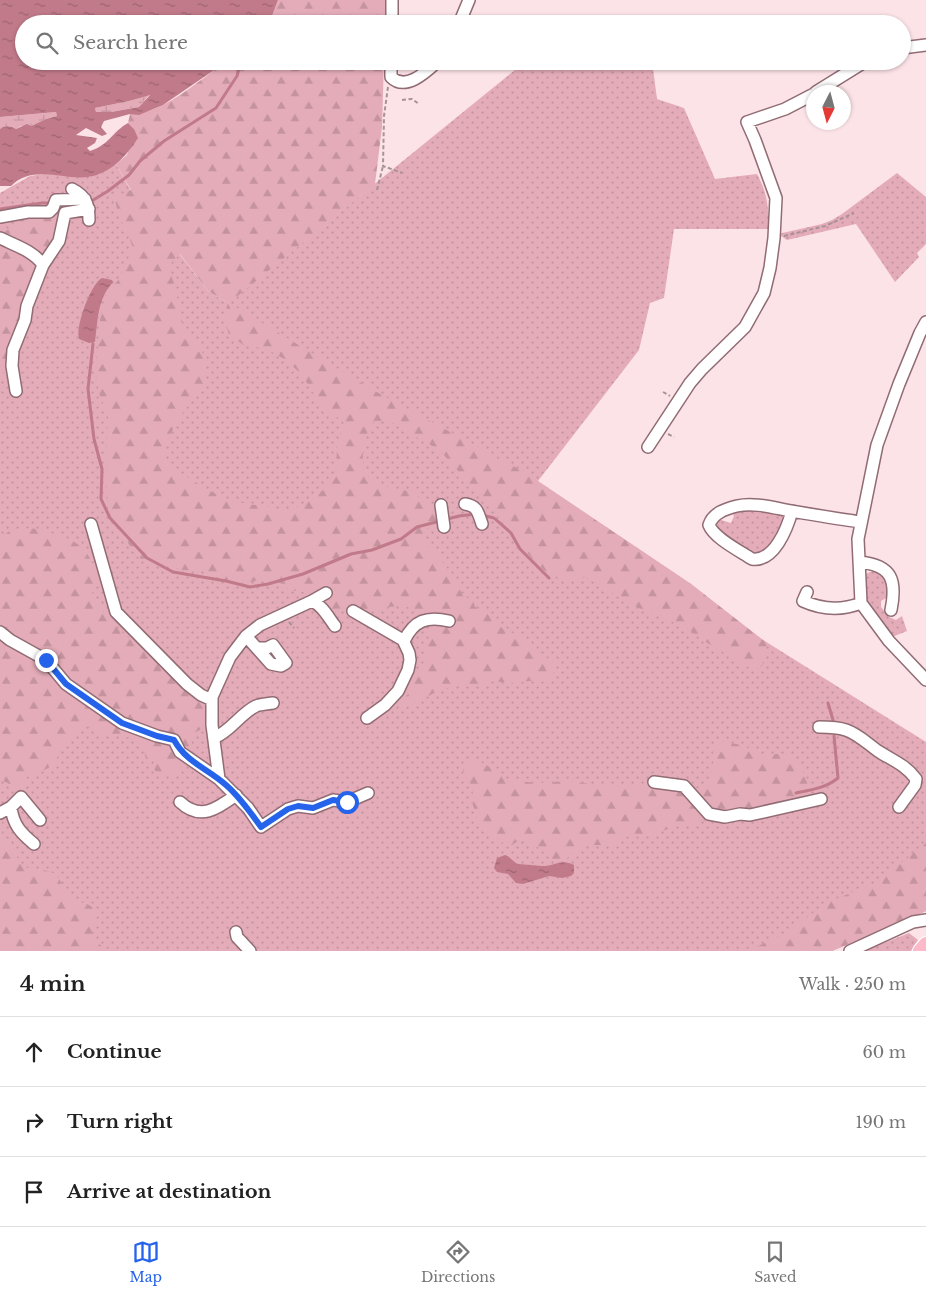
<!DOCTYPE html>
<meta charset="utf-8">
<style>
body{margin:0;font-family:"Libre Baskerville",serif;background:#f6f6f6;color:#222}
.compass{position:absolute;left:806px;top:85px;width:45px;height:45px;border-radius:50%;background:#fff;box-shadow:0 1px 4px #0004;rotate:186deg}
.stop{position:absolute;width:15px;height:15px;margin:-11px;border:4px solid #2563eb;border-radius:50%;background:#fff}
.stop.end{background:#2563eb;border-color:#fff;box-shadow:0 1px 5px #0008}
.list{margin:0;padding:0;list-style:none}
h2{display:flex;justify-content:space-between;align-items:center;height:65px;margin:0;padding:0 20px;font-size:21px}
h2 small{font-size:16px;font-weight:400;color:#767676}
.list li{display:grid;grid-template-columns:32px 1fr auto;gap:15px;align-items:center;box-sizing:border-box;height:70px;padding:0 20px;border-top:1px solid #e0e0e0}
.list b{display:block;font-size:19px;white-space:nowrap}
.list em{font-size:16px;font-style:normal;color:#767676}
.icon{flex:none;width:28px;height:28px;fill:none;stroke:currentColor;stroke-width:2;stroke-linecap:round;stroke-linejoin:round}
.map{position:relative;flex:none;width:926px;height:951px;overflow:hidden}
.search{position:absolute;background:#fff;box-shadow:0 1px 4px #0004;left:15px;right:15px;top:15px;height:55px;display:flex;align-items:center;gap:12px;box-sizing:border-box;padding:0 18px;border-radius:28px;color:#767676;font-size:19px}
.sheet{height:275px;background:#fff}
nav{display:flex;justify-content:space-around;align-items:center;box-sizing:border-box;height:70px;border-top:1px solid #e0e0e0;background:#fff;font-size:14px;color:#767676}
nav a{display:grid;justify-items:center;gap:2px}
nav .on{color:#2563eb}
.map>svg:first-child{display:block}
.grass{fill:url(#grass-dots)}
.forest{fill:url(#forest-firs);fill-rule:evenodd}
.wetland{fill:url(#wetland-marsh)}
.water{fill:url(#water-ripples);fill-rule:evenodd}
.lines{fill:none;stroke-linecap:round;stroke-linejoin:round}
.stream{stroke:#c17a8a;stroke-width:3}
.minor-casing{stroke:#916c74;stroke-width:14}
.major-casing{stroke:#fff;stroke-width:16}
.path{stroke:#a79296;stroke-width:2;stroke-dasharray:4 2.5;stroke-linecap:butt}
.minor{stroke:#fff;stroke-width:11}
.major{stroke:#fbb9c9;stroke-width:14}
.route{stroke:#2563eb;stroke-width:6}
</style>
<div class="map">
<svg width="926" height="951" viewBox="0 0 926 951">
<defs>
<pattern id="grass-dots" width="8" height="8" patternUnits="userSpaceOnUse" patternTransform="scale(1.25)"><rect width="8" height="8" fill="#e4acb8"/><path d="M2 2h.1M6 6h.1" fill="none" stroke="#c4939e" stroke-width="1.8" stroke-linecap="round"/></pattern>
<pattern id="forest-firs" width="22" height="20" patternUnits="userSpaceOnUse" patternTransform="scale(1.25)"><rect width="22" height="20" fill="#e4acb8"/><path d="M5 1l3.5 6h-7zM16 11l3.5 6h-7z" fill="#c4939e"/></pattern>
<pattern id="wetland-marsh" width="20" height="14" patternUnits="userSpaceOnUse" patternTransform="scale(1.25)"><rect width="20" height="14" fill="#e4acb8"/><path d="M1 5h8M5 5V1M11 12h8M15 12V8" fill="none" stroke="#c4939e"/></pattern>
<pattern id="water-ripples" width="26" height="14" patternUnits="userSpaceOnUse" patternTransform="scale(1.25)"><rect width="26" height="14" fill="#c17a8a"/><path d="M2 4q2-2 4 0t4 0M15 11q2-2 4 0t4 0" fill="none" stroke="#9d6370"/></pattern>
</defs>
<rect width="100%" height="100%" fill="#fce3e7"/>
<!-- grass -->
<path class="grass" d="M526 61H652L657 99 684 108 715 179 757 174C768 194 768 207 769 229H674L664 298 650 303 639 350 538 481 691 584 757 636 926 742V911L832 951H0V193L30 176 44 174 88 177 100 174 116 164 131 191 208 291 228 303Z
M897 173 926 197V244L917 253 919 257 895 282 856 224 787 240 778 234 822 224 832 220 842 214Z
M753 510 780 514 785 518 779 532 766 551 753 555 717 529 716 527 718 519 731 523 734 516 732 513Z
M873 571 884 577 888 589 886 598 881 601V607L889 617 896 620 902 616 907 631 892 637 871 610 864 594 865 574Z
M909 933 918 940 911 951H864Z"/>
<!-- forest -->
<path class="forest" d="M278 0H386V24H269Z
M218 61H384L382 127 375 184 229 303 373 390 524 472 691 584 767 643 762 666 757 669 748 667 706 642 685 627 634 606 585 577C575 581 567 583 556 578 537 570 507 527 493 510 477 490 458 472 442 453 434 446 427 443 418 438 402 429 394 419 374 421 361 440 362 452 364 474 379 486 394 490 413 491 421 502 431 506 437 518L434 526 425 529 423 537 424 544C441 555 455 578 463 596L473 600 475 607 493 615 502 628 525 639 535 646 544 656 555 663 552 680 541 682 529 681 516 683 488 681 481 685 468 684 442 689 403 709 398 705 408 694 405 685 423 668 425 648 433 626C416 600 392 604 366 613L357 608 332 609 310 593 289 590 282 584 273 580 266 579 245 583 232 582 222 580 207 571 183 570 170 566 147 564 138 557 108 515 106 462 108 417 99 393 96 372 100 320 106 295 119 279 133 248C127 229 117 217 115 197L131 190 116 164 127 155 134 129 128 123 130 114C160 115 196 83 220 66ZM180 254 208 291 228 303 224 317 229 335 245 346 265 348 286 360 301 374 313 392 323 411 339 418 344 423 340 433 337 446 336 476 330 484 317 495 301 506 286 510 230 501 208 490 171 467 164 460 168 439 180 416 205 384 204 360 201 346 188 332 183 330 181 313 169 265Z
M56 212 59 219 53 244 20 323 0 381V236C3 233 29 214 32 213 39 211 48 213 56 212Z
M30 528C38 529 45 532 53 534 71 540 84 543 92 563H98L101 577 93 589 92 595 100 609 116 624 118 629 135 643 143 645 155 659 164 667 217 702 219 713 217 721 194 733 189 756 171 777 155 771 154 762 146 759 143 746 134 738 103 734 86 726 59 754 54 764 38 774 27 776 25 794 21 797 13 791 8 783 3 781 0 782V538L8 532Z
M719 741 742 745 761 755 777 754 789 756 801 762 803 773 811 792 804 798 733 812 708 819 696 824 677 826 653 834H643L632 839 626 836 617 843 609 845H589L578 849 566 859 557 861 552 860 541 849 526 841 520 840 510 846 503 843 479 824 472 802 473 788 463 772V763L474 759 492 768 508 780 538 783 568 781 613 787 650 785 689 789 700 788 709 779 713 768V745Z
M0 803 5 814 0 829 23 867C32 869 43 869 51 872 61 876 63 890 71 897 82 907 91 898 97 917 87 936 94 937 106 951H0Z
M926 843V911L832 951H748L791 930 826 903 878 882Z"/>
<!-- wetland -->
<path class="wetland" d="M150 94 139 107 111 112H96L95 108 129 101Z
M56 112 57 116 46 119 31 126H21L16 129C11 126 5 125 0 129V117Z"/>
<!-- water -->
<path class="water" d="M0 0H278L269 24H24V61H218L220 66 163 105 139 115 130 114 104 121 101 127 107 134 102 136 86 128 76 135 97 138 95 143 87 148 90 151C109 145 112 132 128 123L134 129 138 138C127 155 111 174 88 177 63 180 32 164 11 186H0V129C5 125 11 126 16 129L27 124 31 126 46 119 57 116 56 112 0 117ZM150 95 139 107 111 112H96L95 108 129 101Z
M102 278 112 280 113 282C97 300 98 320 95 342L89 343 79 339C75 327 91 283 102 278Z
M505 855C511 857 513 862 518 864 520 864 540 866 543 866 554 866 562 858 574 865V873L571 876 562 878 549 876 523 884 516 883 508 874 497 872 494 868 497 858Z"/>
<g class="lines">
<!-- stream -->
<path class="stream" d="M90 202 108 191 129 175 140 161 164 141 216 108 237 76 241 61
M0 209 42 203H51
M93 344 88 389 94 439 102 469 101 499 110 518 147 558 173 572 226 581 250 587 268 584 303 574 351 554 372 550 401 539 417 527 459 516 476 514
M482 515 494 518 511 533 520 549 549 578
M828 703 833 720
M796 793C811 790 826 788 838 778L834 736"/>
<!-- minor casing -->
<g class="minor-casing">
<path id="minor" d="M392 24V0
M459 24 469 0
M902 48 926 45
M391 61V77C406 92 427 71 438 61
M816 92 866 61
M72 189C86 196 89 205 89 220
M0 217 28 212H49L53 208 56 200 85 199
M0 238C14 245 34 251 43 265
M926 322 920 333 899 384 877 445 858 539 861 603 889 641 926 680
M16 391 12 366 13 350 25 320 27 306 43 265 59 241 65 213 89 209
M648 447 690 383 702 369 745 327 764 293 770 268 774 238 776 198 755 140 747 122 785 109 814 94
M465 504C478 506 478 513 482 524
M441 505 444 527
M792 511C787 529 774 562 752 559 740 551 714 538 709 525 713 513 725 509 737 506 754 502 774 508 791 511 815 515 838 519 861 522
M91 524 116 612 187 684 201 695 212 700
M859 562C892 565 897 580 891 610
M807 592 803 601C823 610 841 611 861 603
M326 593 312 601 260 625 246 636 230 657 212 697V725L219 779 248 808 261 827 288 809 298 806 313 808 333 800 347 802 368 793
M312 601C323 606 328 617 335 626
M353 611 403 640 409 653 410 660 408 670 398 691 385 705 367 718
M0 632 10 640 46 660 66 684 122 723 157 736 174 740 180 752 219 779
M246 636 271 664 281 666 286 663 273 645 267 648H257
M404 641C414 620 427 616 449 621
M819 727C828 727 837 727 846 730 858 734 868 744 878 751 892 760 906 765 916 779L915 785 899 807
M214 738C231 731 240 714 256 706 261 704 267 704 273 703
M654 782 684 786 709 814 725 817 740 814 750 815 821 799
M180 802C200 821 217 809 236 795
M0 813 11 807
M34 844C21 833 13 825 11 807L21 797 40 820
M236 932 237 937 250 951
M850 951 913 922 926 920"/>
</g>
<!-- major casing -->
<g class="major-casing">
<path id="major" d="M920 951 926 944"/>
</g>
<!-- path -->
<path class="path" d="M388 87 384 116 383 166 402 173
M402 100 412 99 419 104
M377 190 383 166
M784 236 825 226 854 213
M663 392 670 396
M668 434 674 437
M289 622 294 628"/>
<!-- minor -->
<use href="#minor" class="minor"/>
<!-- major -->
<use href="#major" class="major"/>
</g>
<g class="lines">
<!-- route -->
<path class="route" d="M46 660 66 684 122 723 157 736 174 740C187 763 207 768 226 785 240 797 250 812 261 827L288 809 298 806 313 808 333 800 347 802"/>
</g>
</svg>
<svg class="compass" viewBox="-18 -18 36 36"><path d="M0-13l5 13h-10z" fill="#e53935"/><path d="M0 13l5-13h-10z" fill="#767676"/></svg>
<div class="stop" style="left:347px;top:802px"></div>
<div class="stop end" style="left:46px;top:660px"></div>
<div class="search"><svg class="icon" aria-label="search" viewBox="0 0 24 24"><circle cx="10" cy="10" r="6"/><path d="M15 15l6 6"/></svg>Search here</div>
</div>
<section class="sheet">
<h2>4 min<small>Walk · 250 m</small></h2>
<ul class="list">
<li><svg class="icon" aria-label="ahead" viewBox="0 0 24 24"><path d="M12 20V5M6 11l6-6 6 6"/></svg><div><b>Continue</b></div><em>60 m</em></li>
<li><svg class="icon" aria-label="right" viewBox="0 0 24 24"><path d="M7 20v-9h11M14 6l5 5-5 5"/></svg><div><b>Turn right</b></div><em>190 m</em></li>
<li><svg class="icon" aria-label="arrive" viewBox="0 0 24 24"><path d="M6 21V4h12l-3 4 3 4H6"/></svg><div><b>Arrive at destination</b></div></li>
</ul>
</section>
<nav>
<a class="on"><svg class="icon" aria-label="map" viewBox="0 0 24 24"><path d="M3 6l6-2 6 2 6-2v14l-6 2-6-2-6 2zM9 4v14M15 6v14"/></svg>Map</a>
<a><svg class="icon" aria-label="directions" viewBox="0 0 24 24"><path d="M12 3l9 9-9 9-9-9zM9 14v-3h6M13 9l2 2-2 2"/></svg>Directions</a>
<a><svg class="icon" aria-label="saved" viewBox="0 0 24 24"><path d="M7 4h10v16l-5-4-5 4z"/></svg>Saved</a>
</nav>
